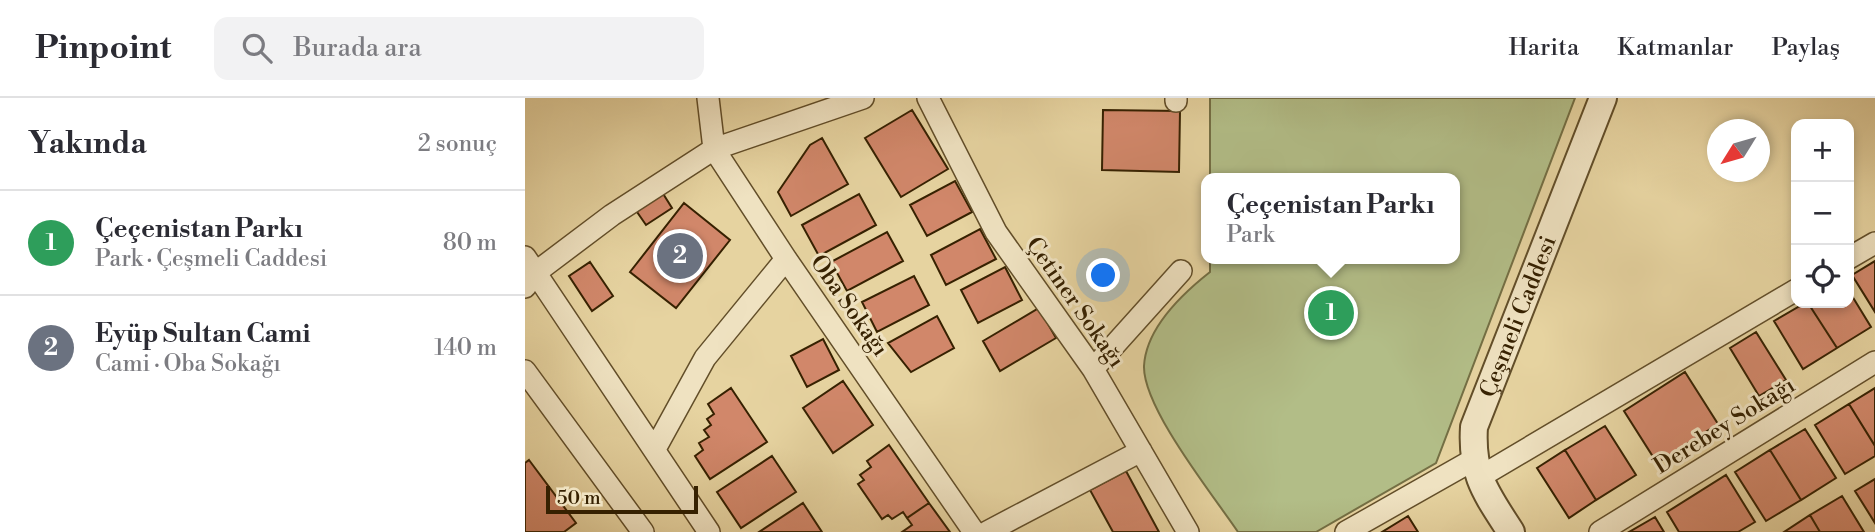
<!DOCTYPE html>
<html lang="tr">
<meta charset="utf-8">
<style>
body{margin:0;font-family:"Libre Bodoni",serif;background:#f2f2f3;color:#2b2b33}
.controls{position:absolute;right:21px;top:21px;display:grid;overflow:hidden;border-radius:14px;box-shadow:0 4px 10px #0003}
.controls button{width:63px;height:63px;display:grid;place-items:center;padding:0;border:0;border-bottom:2px solid #e1e1e2;background:#fff;color:#2b2b33;font:35px sans-serif}
.compass{position:absolute;left:1182px;top:21px;width:63px;height:63px;border-radius:50%;background:#fff;box-shadow:0 4px 10px #0003;rotate:233deg}
.scale{position:absolute;left:21px;bottom:18px;width:152px;box-sizing:border-box;padding-left:7px;border:4px solid #362101;border-top:0;font-size:19px;line-height:24px;white-space:nowrap;color:#362101;-webkit-text-stroke:5px #efe2c1;paint-order:stroke}
.you{position:absolute;left:579px;top:178px;width:24px;height:24px;margin:-18px;border:5px solid #fff;border-radius:50%;background:#1a73e8;box-shadow:0 0 0 10px #1a73e833}
.badge{display:grid;place-items:center;width:46px;height:46px;border-radius:50%;background:#2563eb;color:#fff;font-size:23px;font-weight:700}
.pin{position:absolute;translate:-50% -50%;border:4px solid #fff;box-shadow:0 2px 7px #0006}
.popup{position:absolute;left:676px;top:75px;width:259px;height:91px;box-sizing:border-box;display:grid;place-content:center;border-radius:14px;background:#fff;filter:drop-shadow(0 2px 5px #0005);font-size:23px;white-space:nowrap;color:#7c7c81}
.popup b{font-size:26px;color:#2b2b33}
.popup::after{content:'';position:absolute;left:50%;top:100%;margin-left:-14px;border:14px solid transparent;border-top-color:#fff}
.list{margin:0;padding:0;list-style:none}
h2{display:flex;justify-content:space-between;align-items:center;height:91px;margin:0;padding:0 28px;font-size:30px}
h2 small{font-size:23px;font-weight:400;color:#7c7c81}
.list li{display:grid;grid-template-columns:46px 1fr auto;gap:21px;align-items:center;box-sizing:border-box;height:105px;padding:0 28px;border-top:2px solid #e1e1e2}
.list b{display:block;font-size:26px;white-space:nowrap}
.list p{margin:0;font-size:23px;white-space:nowrap;color:#7c7c81}
.list em{font-size:23px;font-style:normal;color:#7c7c81}
.icon{flex:none;width:38px;height:38px;fill:none;stroke:currentColor;stroke-width:2;stroke-linecap:round;stroke-linejoin:round}
.map{position:relative;flex:none;width:1350px;height:434px;overflow:hidden}
header{display:flex;align-items:center;gap:42px;box-sizing:border-box;height:98px;padding:0 35px;background:#fff;border-bottom:2px solid #e1e1e2}
header strong{font-size:33px}
nav{display:flex;gap:38px;margin-inline-start:auto;font-size:24px}
.search{width:490px;height:63px;background:#f2f2f3;display:flex;align-items:center;gap:18px;box-sizing:border-box;padding:0 24px;border-radius:14px;color:#7c7c81;font-size:26px}
main{display:flex}
aside{flex:1;background:#fff}
.map>svg:first-child{display:block}
.green{fill:#b2bd87;stroke:#746f44;stroke-width:2}
.building{fill:#d1876a;stroke:#362101;stroke-width:2}
.lines{fill:none;stroke-linecap:round;stroke-linejoin:round}
.minor-casing{stroke:#624e29;stroke-width:24}
.tertiary-casing{stroke:#624e29;stroke-width:30}
.minor{stroke:#efe2c1;stroke-width:21}
.tertiary{stroke:#efe2c1;stroke-width:26}
.labels{text-anchor:middle;stroke-width:6;stroke-linejoin:round;paint-order:stroke}
.street-label{font-size:23px;fill:#362101;stroke:#efe2c1}
</style>
<header>
<strong>Pinpoint</strong>
<div class="search"><svg class="icon" aria-label="search" viewBox="0 0 24 24"><circle cx="10" cy="10" r="6"/><path d="M15 15l6 6"/></svg>Burada ara</div>
<nav><a>Harita</a><a>Katmanlar</a><a>Paylaş</a></nav>
</header>
<main>
<aside>
<h2>Yakında<small>2 sonuç</small></h2>
<ul class="list">
<li><span class="badge" style="background:#2e9e5b">1</span><div><b>Çeçenistan Parkı</b><p>Park · Çeşmeli Caddesi</p></div><em>80 m</em></li>
<li><span class="badge" style="background:#6b7280">2</span><div><b>Eyüp Sultan Cami</b><p>Cami · Oba Sokağı</p></div><em>140 m</em></li>
</ul>
</aside>
<div class="map">
<svg width="1350" height="434" viewBox="0 0 1350 434">
<rect width="100%" height="100%" fill="#e6d3a0"/>
<filter id="stains"><feTurbulence type="fractalNoise" baseFrequency=".00286" numOctaves="4"/><feColorMatrix values="0 0 0 0 .2 0 0 0 0 .09 0 0 0 0 .02 0 0 0 .5 -.17"/></filter>
<radialGradient id="worn" r=".72"><stop offset=".6" stop-color="#630" stop-opacity="0"/><stop offset="1" stop-color="#630" stop-opacity=".3"/></radialGradient>
<!-- green -->
<path class="green" d="M685 0H1050L911 365 791 434H713C688 397 618 310 619 268 621 230 657 196 685 174V161H930V80H685Z"/>
<!-- building -->
<path class="building" d="M387 12 423 71 376 99 340 40Z
M578 12 655 13 654 74 577 72Z
M297 40 323 86 266 118 253 94 285 47Z
M430 83 447 114 402 138 385 107Z
M137 94 147 110 121 127 110 111Z
M334 96 351 127 294 158 277 127Z
M159 105 205 142 151 210 105 174Z
M455 131 471 161 421 187 406 157Z
M362 134 378 163 322 193 306 164Z
M1350 163V214L1327 177Z
M65 164 88 198 67 213 44 178Z
M480 169 497 202 453 225 436 192Z
M389 178 404 207 352 234 337 204Z
M1324 193 1346 229 1312 250 1283 205H1324Z
M1280 205H1283L1312 250 1278 271 1249 223Z
M514 210 531 240 475 273 458 243Z
M412 218 429 250 386 274 363 245Z
M1231 234 1261 282 1234 298 1205 250Z
M298 241 314 272 282 289 266 258Z
M1160 274 1193 326 1132 365 1099 313Z
M318 283 348 327 308 355 278 310Z
M206 290 242 344 185 381 170 358 178 352 174 345 184 339 179 332 186 327 182 321 189 316 183 306Z
M1350 290V348L1324 306Z
M1324 306 1350 348V358L1320 376 1290 327Z
M1080 328 1111 377 1071 402 1040 352Z
M1280 331 1311 380 1276 402 1245 352Z
M364 347 404 405 382 420 378 414 367 421 363 417 357 421 333 386 339 382 335 377 346 369 342 363Z
M1040 352 1071 402 1044 420 1012 370Z
M1245 352 1276 402 1241 423 1210 374Z
M247 358 271 394 216 430 192 394Z
M4 362 51 425 39 434H0V365Z
M601 373 634 434H588L565 392Z
M1201 377 1230 424 1213 434H1154L1142 414Z
M1350 381V425L1330 393Z
M1317 398 1339 434H1295L1285 417Z
M278 405 297 434H234Z
M404 405 425 434H377L387 427 382 420Z
M1285 417 1295 434H1259Z
M883 418 893 434H857Z
M1130 419 1139 434H1104Z"/>
<g class="lines">
<!-- minor casing -->
<g class="minor-casing">
<path id="minor" d="M183 0 189 51 261 161 449 434
M403 0 471 134 568 271 663 434
M651 3V0
M0 159 184 434
M1324 160 1350 145
M0 189 10 175 87 117 189 51 338 0
M568 271 656 173
M0 273 118 434
M130 351 180 260 261 161
M953 380 1271 192
M462 434 616 353
M821 434 948 362
M1075 434 1350 264"/>
</g>
<!-- tertiary casing -->
<g class="tertiary-casing">
<g id="tertiary">
<path id="s1" d="M986 434C961 395 946 377 949 329L1078 0"/>
</g>
</g>
<!-- minor -->
<use href="#minor" class="minor"/>
<!-- tertiary -->
<use href="#tertiary" class="tertiary"/>
</g>
<g class="labels">
<!-- street labels -->
<g class="street-label">
<text transform="translate(551 204) rotate(55)" y="8">Çetiner Sokağı</text>
<text transform="translate(325 207) rotate(55)" y="8">Oba Sokağı</text>
<text dy="8" stroke="none"><textPath href="#s1" startOffset="233">Çeşmeli Caddesi</textPath></text>
<text transform="translate(1199 327) rotate(-32)" y="8">Derebey Sokağı</text>
</g>
</g>
<rect width="100%" height="100%" filter="url(#stains)"/>
<rect width="100%" height="100%" fill="url(#worn)"/>
</svg>
<div class="controls">
<button>+</button>
<button>−</button>
<button><svg class="icon" aria-label="locate" viewBox="0 0 24 24"><circle cx="12" cy="12" r="6"/><path d="M12 2v4M12 18v4M2 12h4M18 12h4"/></svg></button>
</div>
<svg class="compass" viewBox="-18 -18 36 36"><path d="M0-13l5 13h-10z" fill="#e53935"/><path d="M0 13l5-13h-10z" fill="#7c7c81"/></svg>
<div class="scale">50 m</div>
<div class="you"></div>
<div class="pin badge" style="left:806px;top:215px;background:#2e9e5b">1</div>
<div class="popup"><b>Çeçenistan Parkı</b>Park</div>
<div class="pin badge" style="left:155px;top:158px;background:#6b7280">2</div>
</div>
</main>
